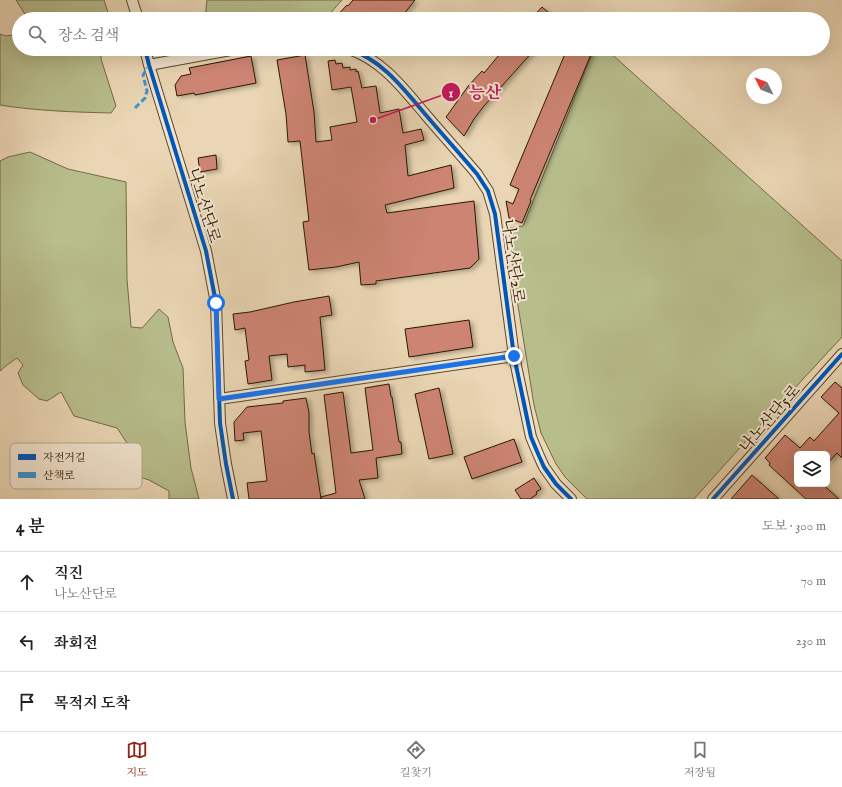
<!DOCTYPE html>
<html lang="ko">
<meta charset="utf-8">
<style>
body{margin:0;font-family:"IM FELL English","Noto Serif KR",serif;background:#f2f2f2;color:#222}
.controls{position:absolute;right:12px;bottom:12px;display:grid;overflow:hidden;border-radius:6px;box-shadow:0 4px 16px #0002}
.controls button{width:36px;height:36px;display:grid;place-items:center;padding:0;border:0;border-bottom:1px solid #e0e0e0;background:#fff;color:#222;font:20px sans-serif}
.compass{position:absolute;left:746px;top:68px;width:36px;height:36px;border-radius:50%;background:#fff;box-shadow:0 4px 16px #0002;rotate:312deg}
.stop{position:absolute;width:12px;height:12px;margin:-9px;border:3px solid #1a73e8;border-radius:50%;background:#fff}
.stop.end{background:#1a73e8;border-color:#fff;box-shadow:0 1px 4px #0008}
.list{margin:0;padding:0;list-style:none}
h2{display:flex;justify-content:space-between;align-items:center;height:52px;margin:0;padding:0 16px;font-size:17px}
h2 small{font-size:13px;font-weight:400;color:#767676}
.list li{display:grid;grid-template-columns:26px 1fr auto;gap:12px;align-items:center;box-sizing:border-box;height:60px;padding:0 16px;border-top:1px solid #e0e0e0}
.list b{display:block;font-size:15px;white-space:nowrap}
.list p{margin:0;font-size:13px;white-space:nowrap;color:#767676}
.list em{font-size:13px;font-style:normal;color:#767676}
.icon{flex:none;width:22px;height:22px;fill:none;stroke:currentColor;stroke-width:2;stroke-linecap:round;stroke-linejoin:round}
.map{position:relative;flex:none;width:842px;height:499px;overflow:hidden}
.search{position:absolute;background:#fff;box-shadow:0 4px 16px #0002;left:12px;right:12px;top:12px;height:44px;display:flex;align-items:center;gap:10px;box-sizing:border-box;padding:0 14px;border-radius:22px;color:#767676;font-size:15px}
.sheet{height:232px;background:#fff}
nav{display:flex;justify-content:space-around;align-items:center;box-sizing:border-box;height:56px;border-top:1px solid #e0e0e0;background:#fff;font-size:11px;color:#767676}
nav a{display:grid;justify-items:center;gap:2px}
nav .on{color:#8f2418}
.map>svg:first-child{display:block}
.green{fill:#b8bd8c;stroke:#726a46}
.building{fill:#cd8473;stroke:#2b1800;filter:url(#shadow)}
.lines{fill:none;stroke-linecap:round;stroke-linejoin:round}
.street-casing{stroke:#5b482d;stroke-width:12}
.street{stroke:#f1e4ce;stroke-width:10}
.quiet{stroke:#3c93d0;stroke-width:3;stroke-dasharray:6 3;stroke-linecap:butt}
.cycleway-casing{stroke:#f1e4ce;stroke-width:6}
.cycleway{stroke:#0057b8;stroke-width:4}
.route{stroke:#1a73e8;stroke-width:5}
.labels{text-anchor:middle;stroke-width:4;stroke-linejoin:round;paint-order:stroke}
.street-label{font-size:16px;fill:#2b1800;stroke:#f1e4ce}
.key{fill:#f1e4ce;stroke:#b6a790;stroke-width:1}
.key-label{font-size:11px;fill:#2b1800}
.leader{fill:none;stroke:#c2185b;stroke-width:1.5}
.callout-dot{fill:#c2185b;stroke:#f1e4ce;stroke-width:1.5}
.mark-label{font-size:12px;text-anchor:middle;font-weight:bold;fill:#fff}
.callout-label{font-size:17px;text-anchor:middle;font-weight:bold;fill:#c2185b;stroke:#f1e4ce;stroke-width:4;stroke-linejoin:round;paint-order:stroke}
</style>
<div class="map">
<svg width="842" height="499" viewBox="0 0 842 499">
<defs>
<filter id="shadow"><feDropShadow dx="3.5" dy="2" stdDeviation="2" flood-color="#0004"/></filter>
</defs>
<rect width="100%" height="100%" fill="#ead6b4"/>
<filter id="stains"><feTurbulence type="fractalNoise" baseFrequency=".005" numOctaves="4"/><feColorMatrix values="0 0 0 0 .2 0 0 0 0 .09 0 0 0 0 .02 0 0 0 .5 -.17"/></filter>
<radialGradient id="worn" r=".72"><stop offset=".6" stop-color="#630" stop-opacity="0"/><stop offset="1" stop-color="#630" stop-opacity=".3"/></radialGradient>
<!-- green -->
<path class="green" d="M16 0H104L110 19H28Z
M207 0H342L326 18 275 14 244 19H205Z
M0 34 6 36 19 34V49H101V59L116 106 111 113C74 112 37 111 0 105Z
M594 49H606L842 261V337L765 420 694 499H587L565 477 556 464 541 433 534 405 515 287 509 228 523 226Z
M30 152 68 169 126 182 127 279 131 327 142 328 159 309 168 317 173 342 183 368 185 422 191 468 199 499H169V491L149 480 137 476V458L117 428 74 416 61 392 47 401 39 399 23 385 18 373 23 365 17 358 7 365 0 371V161L8 157Z"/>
<!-- building -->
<path class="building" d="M353 0H415L400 19H334L347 5 348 6Z
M542 7 556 19H531Z
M504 49H535L484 106 474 119 464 136 446 117 469 85 482 71 484 73Z
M567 49H589L592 52 530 200 531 201 522 223 509 218 506 201 513 204 519 189 510 185Z
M305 55 314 112 316 142 332 140 330 127 357 122 351 87 332 90 328 61 335 60 336 64 342 63 343 68 350 67V70L356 69V72L358 71 362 88 376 86 380 113 399 109 403 133 421 129 424 140 405 145 408 176 451 165 454 188 385 205 387 213 474 201 479 259 470 268 376 281V284L361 285 359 262 336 267 309 270 303 222 309 221 300 141 288 142 286 114 277 60Z
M251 56 256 83 195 95 194 93 177 96 175 85 181 76 191 74 189 68Z
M216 155 217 169 200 172 198 158Z
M329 296 332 315 320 317 325 370 305 372V365L288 367 287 354 269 356 272 380 248 384 245 361 249 360 245 328 235 330 233 314 250 312 294 302Z
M469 320 473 347 409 357 405 329Z
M835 382 842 388V458L837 453 827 464V454H797V484H822L839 499H806L769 465 770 463 765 458 785 435 800 448 810 437 814 441 839 413 821 397Z
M389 384 391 397H392L399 442H401L402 454 376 458 378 478 359 480 365 499H321V497L336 493 324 395 343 392 351 453 373 450 365 388Z
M439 388 453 454 429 459 415 394Z
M306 398 309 413V432L312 454 314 453 321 499H249L247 483 267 481 261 431 243 433 244 440 235 441 234 422 247 407 283 403V401Z
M514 439 522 462 472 479 464 457Z
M752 475 779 499H731Z
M534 478 541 489 536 492 537 494 530 499H521L515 490Z"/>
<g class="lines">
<!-- street casing -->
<g class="street-casing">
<path id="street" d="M132 0 138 19
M145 49 149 65 206 251 216 303 220 423 226 464 233 499
M349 49C382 60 403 88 425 114 442 134 460 154 477 174L488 191 495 214 514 356 531 437 539 456 544 467 556 484 571 499
M149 65 236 49
M219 399 514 356
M713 499 842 354"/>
</g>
<!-- street -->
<use href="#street" class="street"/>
<!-- quiet -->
<path class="quiet" d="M135 108 145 98 147 91 143 75 149 65"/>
<!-- cycleway casing -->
<g class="cycleway-casing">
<path id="cycleway" d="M145 49 149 65 206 251 216 303 220 423 226 464 233 499
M349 49C382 60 403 88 425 114 442 134 460 154 477 174L488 191 495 214 514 356 531 437 539 456 544 467 556 484 571 499
M713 499 842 354"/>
</g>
<!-- cycleway -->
<use href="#cycleway" class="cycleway"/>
</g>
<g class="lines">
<!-- route -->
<path class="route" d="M216 303 219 399 514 356"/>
</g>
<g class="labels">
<!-- street labels -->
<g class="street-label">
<text transform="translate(205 205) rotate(73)" y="6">나노산단로</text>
<text transform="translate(514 261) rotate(82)" y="6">나노산단2로</text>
<text transform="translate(769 418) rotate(-49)" y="6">나노산단5로</text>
</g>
</g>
<!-- legend -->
<rect x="10" y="443" width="132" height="46" rx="6" class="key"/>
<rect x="18" y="454" width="18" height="6" fill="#0057b8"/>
<rect x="18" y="472" width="18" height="6" fill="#3c93d0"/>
<g class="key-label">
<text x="43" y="461">자전거길</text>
<text x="43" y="479">산책로</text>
</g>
<!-- callouts -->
<path class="leader" d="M373 120L451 92"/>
<g class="callout-dot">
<circle cx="373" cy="120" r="4"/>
<circle cx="451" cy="92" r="10"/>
</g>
<g class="mark-label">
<text x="451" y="97">1</text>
</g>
<g class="callout-label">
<text x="485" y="98">능산</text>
</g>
<rect width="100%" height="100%" filter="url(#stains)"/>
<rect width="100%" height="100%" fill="url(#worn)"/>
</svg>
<div class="controls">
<button><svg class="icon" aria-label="layers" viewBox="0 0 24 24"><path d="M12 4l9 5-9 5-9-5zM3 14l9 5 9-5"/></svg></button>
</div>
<svg class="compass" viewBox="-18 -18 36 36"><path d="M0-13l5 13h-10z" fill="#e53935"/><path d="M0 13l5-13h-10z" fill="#767676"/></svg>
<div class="stop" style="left:216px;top:303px"></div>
<div class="stop end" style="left:514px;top:356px"></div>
<div class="search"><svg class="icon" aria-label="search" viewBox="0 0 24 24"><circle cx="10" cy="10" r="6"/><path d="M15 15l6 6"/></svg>장소 검색</div>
</div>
<section class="sheet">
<h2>4 분<small>도보 · 300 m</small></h2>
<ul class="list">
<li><svg class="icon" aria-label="ahead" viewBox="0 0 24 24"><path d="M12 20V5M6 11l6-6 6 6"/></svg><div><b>직진</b><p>나노산단로</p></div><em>70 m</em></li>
<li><svg class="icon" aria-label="left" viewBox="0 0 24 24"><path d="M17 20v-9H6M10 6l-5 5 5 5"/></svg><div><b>좌회전</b></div><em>230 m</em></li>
<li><svg class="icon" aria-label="arrive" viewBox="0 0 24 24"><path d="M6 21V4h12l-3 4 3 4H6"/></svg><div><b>목적지 도착</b></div></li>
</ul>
</section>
<nav>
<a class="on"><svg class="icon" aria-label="map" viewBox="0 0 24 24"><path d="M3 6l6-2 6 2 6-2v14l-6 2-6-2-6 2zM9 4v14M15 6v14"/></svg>지도</a>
<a><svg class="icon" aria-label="directions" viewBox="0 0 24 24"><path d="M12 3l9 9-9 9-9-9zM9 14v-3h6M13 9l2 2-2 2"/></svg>길찾기</a>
<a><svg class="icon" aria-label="saved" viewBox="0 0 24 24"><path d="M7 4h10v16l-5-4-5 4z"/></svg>저장됨</a>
</nav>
